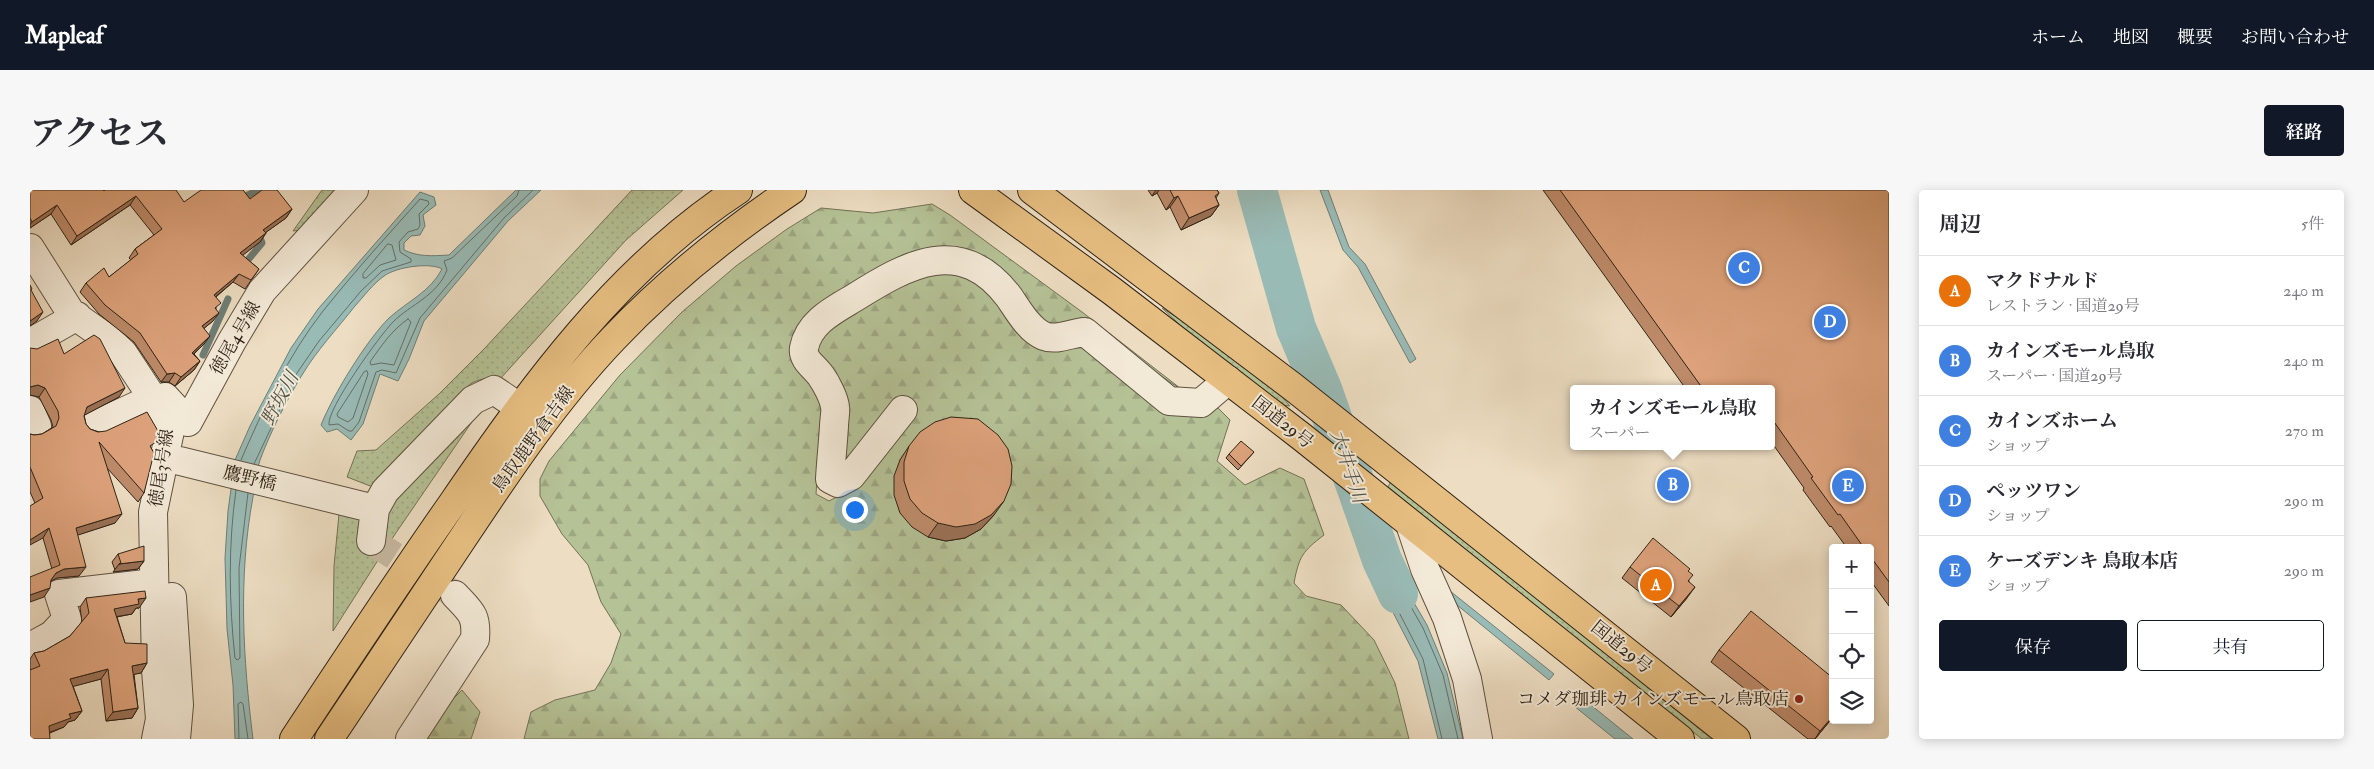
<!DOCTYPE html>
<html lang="ja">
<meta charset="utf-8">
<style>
body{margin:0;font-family:"IM FELL Double Pica","Noto Serif JP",serif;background:#f7f7f7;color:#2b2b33}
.controls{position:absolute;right:15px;bottom:15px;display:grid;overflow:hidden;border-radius:5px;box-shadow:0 2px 12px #0003}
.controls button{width:45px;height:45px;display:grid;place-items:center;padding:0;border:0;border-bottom:1px solid #e1e1e2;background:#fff;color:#2b2b33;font:25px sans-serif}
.you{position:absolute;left:824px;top:319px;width:18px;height:18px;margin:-12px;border:4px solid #fff;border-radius:50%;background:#1a73e8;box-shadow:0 0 0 8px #1a73e833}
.badge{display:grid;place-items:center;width:32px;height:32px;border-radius:50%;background:#111827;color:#fff;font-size:16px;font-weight:700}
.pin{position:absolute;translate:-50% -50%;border:2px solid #fff;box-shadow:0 1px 5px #0006}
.popup{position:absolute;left:1540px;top:195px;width:205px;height:65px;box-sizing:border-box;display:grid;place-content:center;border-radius:5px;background:#fff;filter:drop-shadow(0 1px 4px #0005);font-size:16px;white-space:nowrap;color:#7c7c81}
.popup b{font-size:19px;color:#2b2b33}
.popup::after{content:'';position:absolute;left:50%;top:100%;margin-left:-10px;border:10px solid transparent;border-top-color:#fff}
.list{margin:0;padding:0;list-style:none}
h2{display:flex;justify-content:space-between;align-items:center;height:65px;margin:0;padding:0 20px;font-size:21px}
h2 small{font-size:16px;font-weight:400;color:#7c7c81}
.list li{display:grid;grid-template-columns:32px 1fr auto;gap:15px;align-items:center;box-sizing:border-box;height:70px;padding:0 20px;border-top:1px solid #e1e1e2}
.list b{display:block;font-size:19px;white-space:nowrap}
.list p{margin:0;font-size:16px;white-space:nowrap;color:#7c7c81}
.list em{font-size:16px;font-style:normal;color:#7c7c81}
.actions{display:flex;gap:10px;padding:15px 20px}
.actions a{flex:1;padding:11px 0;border:1px solid #111827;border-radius:5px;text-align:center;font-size:18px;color:#111827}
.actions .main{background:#111827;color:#fff}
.icon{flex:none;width:28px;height:28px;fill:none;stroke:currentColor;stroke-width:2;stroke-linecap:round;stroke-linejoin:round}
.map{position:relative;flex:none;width:1859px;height:549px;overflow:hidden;border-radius:5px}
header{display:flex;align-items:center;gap:30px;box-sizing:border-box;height:70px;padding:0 25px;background:#111827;color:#fff}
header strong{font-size:24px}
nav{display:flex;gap:28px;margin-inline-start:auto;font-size:18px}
.intro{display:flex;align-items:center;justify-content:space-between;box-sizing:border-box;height:120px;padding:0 30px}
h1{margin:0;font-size:35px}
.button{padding:12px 22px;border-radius:5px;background:#111827;color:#fff;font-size:18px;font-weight:700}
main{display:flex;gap:30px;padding:0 30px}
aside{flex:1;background:#fff;border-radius:5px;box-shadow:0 2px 12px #0003}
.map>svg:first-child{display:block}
.grass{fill:url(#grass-dots);stroke:#727256}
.forest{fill:url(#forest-firs);stroke:#727256}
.water{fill:#99bbb6;stroke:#6f7e76}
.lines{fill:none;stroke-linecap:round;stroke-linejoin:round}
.shore{stroke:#646f66;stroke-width:1}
.stream{stroke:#6f7e76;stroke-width:7}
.river{stroke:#99bbb6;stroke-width:40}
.minor-tunnel{stroke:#c7b8a0;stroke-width:28;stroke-dasharray:28 14;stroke-linecap:butt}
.minor-casing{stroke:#5e5241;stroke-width:30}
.major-casing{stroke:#2f2316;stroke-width:30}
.highway-casing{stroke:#2f2316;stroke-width:30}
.minor{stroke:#f3e9d7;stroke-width:28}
.major{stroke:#e6be81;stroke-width:28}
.highway{stroke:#e6be81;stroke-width:28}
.wall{fill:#be8b6a;stroke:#2f2316}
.shaded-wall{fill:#9b7156;stroke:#2f2316}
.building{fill:#dda27b;stroke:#2f2316}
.poi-dot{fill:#8f2418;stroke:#f3e9d7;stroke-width:2}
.labels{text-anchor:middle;stroke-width:4;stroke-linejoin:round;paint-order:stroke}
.street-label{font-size:18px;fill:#2f2316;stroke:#f3e9d7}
.poi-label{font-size:18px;fill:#2f2316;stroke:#f3e9d7;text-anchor:end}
.water-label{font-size:19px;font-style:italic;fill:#4f5146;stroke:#f3e9d7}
</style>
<header>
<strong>Mapleaf</strong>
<nav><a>ホーム</a><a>地図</a><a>概要</a><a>お問い合わせ</a></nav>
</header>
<div class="intro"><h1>アクセス</h1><a class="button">経路</a></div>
<main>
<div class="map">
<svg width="1859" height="549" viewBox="0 0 1859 549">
<defs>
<pattern id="grass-dots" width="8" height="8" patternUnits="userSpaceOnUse" patternTransform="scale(1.25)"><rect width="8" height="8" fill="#b5c296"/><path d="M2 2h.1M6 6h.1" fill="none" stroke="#9ca681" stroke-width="1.8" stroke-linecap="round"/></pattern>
<pattern id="forest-firs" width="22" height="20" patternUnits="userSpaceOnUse" patternTransform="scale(1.25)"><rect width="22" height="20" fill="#b5c296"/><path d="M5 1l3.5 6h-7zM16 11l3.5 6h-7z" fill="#9ca681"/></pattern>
</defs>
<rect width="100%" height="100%" fill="#edddc2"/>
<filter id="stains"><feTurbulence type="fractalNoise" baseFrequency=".004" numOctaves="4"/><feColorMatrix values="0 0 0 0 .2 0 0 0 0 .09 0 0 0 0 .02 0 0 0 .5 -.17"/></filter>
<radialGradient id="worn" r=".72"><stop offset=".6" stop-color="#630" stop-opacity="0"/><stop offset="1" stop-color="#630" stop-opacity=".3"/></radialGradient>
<!-- grass -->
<path class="grass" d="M292 0H315L270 40 263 41Z
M602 0H653L596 50 470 189C449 186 435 193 426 212L348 299 317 287 327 261 346 260 409 204 454 159Z
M1132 118 1175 145 1252 207 1260 216 1251 215 1165 149Z
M448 223 359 353 354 350 353 322Z
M1361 291 1682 549H1672L1358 297Z
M310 314 337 321 340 364 350 367 303 441 304 376Z"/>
<!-- forest -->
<path class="forest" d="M902 14 920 25 1052 122 1159 205 1049 130C1038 134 1025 143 1013 138 1005 134 992 109 986 100 970 79 940 63 914 60 899 59 879 67 866 72L783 124 773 134 766 147 764 167 769 180 788 202 792 217 786 304 799 311 812 304 832 287 830 283 879 219 872 215 824 277 817 282C815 276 813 269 813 263 811 240 820 216 809 194 801 177 778 166 787 144L874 89C909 74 950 77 974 111 983 125 991 145 1007 152 1025 160 1043 150 1060 158L1133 223 1186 216 1200 230 1187 271 1215 295 1250 278 1274 289 1294 345C1273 361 1269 366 1264 393L1276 406 1311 415 1344 450 1365 493 1379 549H494L501 522 525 510 565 500 581 473 591 444 571 412 558 375 532 344 510 306V289L519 271 590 185 652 122 706 76 757 39 791 18 843 23Z
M432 500 450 522 441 549H394L413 519Z"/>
<!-- water -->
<path class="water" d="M486 0H511L478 31 394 131 379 169 368 191 350 184 333 234 321 250 307 239 297 242 291 235C303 205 336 151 359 128 378 111 400 102 412 79 400 72 366 77 354 86 343 94 334 106 325 116 307 139 287 160 272 185 256 211 241 241 230 270 226 281 225 295 223 307 208 387 213 469 223 549H205L203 495 197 439 195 368 198 321 205 270 220 236 261 158 288 119 390 2 404 7 406 15 393 25 395 36 390 45 381 46 374 53V60C389 67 402 66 419 65Z
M1216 0H1242L1264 94 1287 160 1260 155 1243 106Z
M1290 0H1298L1319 57 1335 74 1386 169 1380 173 1328 77 1313 60Z
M1333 353 1358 355 1373 394 1397 435 1417 483 1433 549H1408L1388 471 1351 399Z
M1420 401 1524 484 1519 490 1416 406Z
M1551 507 1603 549H1585L1544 516Z"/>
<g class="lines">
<!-- shore -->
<path class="shore" d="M489 0 487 6 422 68 414 71 417 80C407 106 381 114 363 132 350 145 296 220 299 235L308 234 319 241H322L329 232 346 182 352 180 366 183 390 128 474 28 503 0
M1221 0 1248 104 1263 149 1276 153 1278 150 1259 95 1237 0
M358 54 362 55 366 70 350 75 336 88H333V84Z
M378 129 381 132 364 175 351 173 341 175 340 172C351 156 362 140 378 129Z
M337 181 338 184 323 228 318 232 308 227 307 224 334 182Z
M211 270C233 219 258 166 293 121 324 82 357 46 390 9L398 11 399 14 389 24 390 35 388 39 378 42 369 52 370 62 381 69V72L352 81 331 101 289 151 267 183 224 274
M206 300C198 356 199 413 205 468L207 470 210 468 209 378 218 303
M209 549 208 514 211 512 213 514 218 549
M1412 549 1393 469 1356 397 1342 362 1344 359 1355 361 1369 396 1393 438 1413 485 1428 549"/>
<!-- stream -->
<path class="stream" d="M214 10 212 8 228 0
M217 71 232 53 228 42
M173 165 198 109"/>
<!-- river -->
<path class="river" d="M1227 0 1266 138 1292 199 1352 370 1368 404"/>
<!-- minor-tunnel -->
<path class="minor-tunnel" d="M341 351 424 404"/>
<!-- minor casing -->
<g class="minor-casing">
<path id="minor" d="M0 58 41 123 78 149 93 163 141 236 123 322 126 480 130 529 126 549
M0 153 47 126
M135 207 158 232 202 151 232 101 324 0
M0 220 7 236 0 239
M873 220 821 286 808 293 800 289C801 271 803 253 804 236 804 230 806 222 805 217 804 208 796 193 791 186 785 177 772 170 774 158 779 132 804 120 824 108 878 74 931 44 979 107 988 120 999 140 1014 146 1027 151 1041 143 1055 142L1139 211 1171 213 1198 190
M63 236 123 208
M150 271 345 319
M1380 334 1395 379 1417 428 1437 489 1448 549
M341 351 345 319 355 301 443 210 464 200 489 217
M142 407 149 515 146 549
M0 457 22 445 37 429 29 404 124 393
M380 549 445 449C447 425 441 422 425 405"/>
</g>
<!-- major casing -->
<g class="major-casing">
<path id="major" d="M264 549C316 470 368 391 422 314 502 197 587 79 708 0
M299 549C343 482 388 415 433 348 479 279 525 210 583 149 636 93 698 43 762 0"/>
</g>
<!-- highway casing -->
<g class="highway-casing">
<path id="highway" d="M943 0 1082 101 1272 247 1650 549
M1002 0 1263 197 1706 549"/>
</g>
<!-- minor -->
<use href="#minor" class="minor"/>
<!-- major -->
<use href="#major" class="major"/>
<!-- highway -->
<use href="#highway" class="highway"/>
</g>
<!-- wall -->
<path class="wall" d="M0 0 74 1 154 12 220 9 262 19 256 28 236 42V43L230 52 212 65 229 79 215 99 203 92 186 107V120L183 131 174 138V154L164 164 170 171 164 180 145 196 139 192H131L104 152 69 124 50 102 56 93 79 87 101 70 99 68 105 59 124 45 100 15 41 55 21 24 0 38Z
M1118 0H1187L1189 3 1186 8 1189 15 1181 26 1151 40 1140 17 1136 20 1127 3 1122 6Z
M1513 0H1857L1859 3V416L1840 390V358H1817L1801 336 1800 337 1773 300 1774 298 1742 253V199H1656Z
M34 164 89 207 54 225 56 234 60 239 122 259 114 303 108 312 77 278 85 333 47 345 49 386 27 388 21 391 14 407 22 379 13 348 5 313 0 302V244L4 245 12 244 23 237 21 230 9 207 1 204Z
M879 256 964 325 951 339 935 348 916 351 898 347 882 337 870 323 864 305V286L870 270Z
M1224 262 1208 280 1196 268 1199 264Z
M88 364 114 371 108 379 83 382 85 380 82 372Z
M1600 377 1658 382 1659 392 1657 408 1641 427 1592 388Z
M56 408 109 418H106L102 424 87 427 95 453 117 473 111 483 104 484 108 518 102 528 76 531 71 489 43 496 52 521 45 530 38 532 34 537 20 543 0 478V469L4 463 14 461 40 446 52 432 50 417Z
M1689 460 1803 488V527L1785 549H1778L1681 472Z"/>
<!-- shaded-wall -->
<path class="shaded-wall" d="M1126 0H1129L1127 3 1122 6Z
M106 6 100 15 41 55 47 46Z
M1148 6 1140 17 1136 20 1144 8Z
M27 15 21 24 0 38V35L2 32Z
M1189 15 1181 26 1151 40 1159 28Z
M262 19 256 28 228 48 233 40Z
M236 43 230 52 204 72 210 63Z
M209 84 203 92 178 113 184 105Z
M13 122 7 131 0 136V131Z
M189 123 183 131 166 145 172 136Z
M180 146 174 154 156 171 162 163Z
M170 171 164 180 145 196 151 187Z
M145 183 139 192H131L137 184Z
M8 195 15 198 9 207 0 205V197Z
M95 198 89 207 51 227 57 217Z
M974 311 964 325 951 339 935 348 916 351 898 347 908 333Z
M92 324 85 333 39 348 46 338Z
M19 338 13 348 0 355V350Z
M114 371 108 379 83 382 89 374Z
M56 377 49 386 27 388 19 392 26 383 34 379Z
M1665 397 1657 408 1641 427 1649 416Z
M20 398 14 407 0 412V405Z
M116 408 109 418H106L102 424 78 428 84 419 108 409Z
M117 473 111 483 96 486 102 476Z
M78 479 71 489 34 499 40 489Z
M108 518 102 528 76 531 83 522Z
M52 521 45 530 38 532 34 537 12 545 19 536 39 524Z
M1803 526V527L1785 549 1790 541Z"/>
<!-- building -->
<path class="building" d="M0 0H73L74 1 75 0H146L154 12 171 0H213L220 9 232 0H247L262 19 233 40 236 43 210 63 229 79 221 90 209 84 184 105 191 113 185 118 189 123 172 136 180 146 162 163 170 171 151 187 145 183 137 184 110 143 75 115 56 93 74 78 79 87 108 64 105 59 132 39 106 6 47 46 27 15 2 32 0 28Z
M1140 0H1187L1189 3 1185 6 1189 15 1159 28 1148 6 1144 8Z
M1530 0H1857L1859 3V392L1840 366V358H1834L1810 324 1808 325 1781 288 1783 287 1742 229V199H1673Z
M0 95 2 99 1 100 13 122 0 131Z
M64 145 70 149 95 198 57 217 54 226 56 234 60 239 68 242 76 241 117 222 128 241 126 252 120 256 124 263 114 303 69 252 92 324 46 338 56 377 34 379 26 383 21 390 20 398 0 405V387L30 375 19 338 0 350V316L13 308 0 277V244L4 245 12 244 26 236 29 228 28 221 15 198 8 195 0 197V158L7 159 28 149 34 164Z
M921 227 948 229 968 245 978 259 982 276 981 294 974 311 961 325 945 334 926 337 908 333 892 323 880 309 874 291V272L879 256 890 242 905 232Z
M1211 251 1224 262 1211 276 1199 264Z
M1623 348 1660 379 1658 381 1663 385 1658 391 1665 397 1649 416 1600 377Z
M114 356V371L89 374 91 373 88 364Z
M115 401 116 408 108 409 109 414 84 419 95 453 117 454V473L102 476 108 518 83 522 78 479 40 489 52 521 39 524 41 528 19 536 20 549H0V480L10 476 4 463 14 461 40 446 59 423 56 408Z
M1721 421 1803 488V526L1790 541 1689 460Z"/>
<!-- markers -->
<circle class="poi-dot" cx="1769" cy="509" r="5"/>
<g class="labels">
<!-- street labels -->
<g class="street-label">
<text transform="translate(205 148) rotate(-60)" y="6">徳尾4号線</text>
<text transform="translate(1253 232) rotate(38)" y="6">国道29号</text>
<text transform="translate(503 249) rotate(-54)" y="6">鳥取鹿野倉吉線</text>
<text transform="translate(131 278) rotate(-81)" y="6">徳尾3号線</text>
<text transform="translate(220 288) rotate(14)" y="6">鷹野橋</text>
<text transform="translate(1592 457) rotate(39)" y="6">国道29号</text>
</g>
<!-- poi labels -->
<g class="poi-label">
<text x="1759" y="515">コメダ珈琲 カインズモール鳥取店</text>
</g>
<!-- water labels -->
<g class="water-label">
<text transform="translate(249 208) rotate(-62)" y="7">野坂川</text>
<text transform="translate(1319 276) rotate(71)" y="7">大井手川</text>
</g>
</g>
<rect width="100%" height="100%" filter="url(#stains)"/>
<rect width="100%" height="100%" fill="url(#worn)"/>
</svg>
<div class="controls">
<button>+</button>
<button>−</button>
<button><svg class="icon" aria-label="locate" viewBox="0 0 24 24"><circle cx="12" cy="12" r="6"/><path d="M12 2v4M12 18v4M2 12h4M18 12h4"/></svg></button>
<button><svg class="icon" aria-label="layers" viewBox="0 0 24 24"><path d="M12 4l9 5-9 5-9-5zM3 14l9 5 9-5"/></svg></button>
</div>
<div class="you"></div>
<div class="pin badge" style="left:1626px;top:395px;background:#e8710a">A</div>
<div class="pin badge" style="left:1643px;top:295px;background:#3f7fe0">B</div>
<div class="popup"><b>カインズモール鳥取</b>スーパー</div>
<div class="pin badge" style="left:1714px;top:78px;background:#3f7fe0">C</div>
<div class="pin badge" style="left:1800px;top:132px;background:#3f7fe0">D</div>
<div class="pin badge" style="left:1818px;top:296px;background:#3f7fe0">E</div>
</div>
<aside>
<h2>周辺<small>5件</small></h2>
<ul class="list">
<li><span class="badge" style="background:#e8710a">A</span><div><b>マクドナルド</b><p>レストラン · 国道29号</p></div><em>240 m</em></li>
<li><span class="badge" style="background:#3f7fe0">B</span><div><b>カインズモール鳥取</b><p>スーパー · 国道29号</p></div><em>240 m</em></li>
<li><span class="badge" style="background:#3f7fe0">C</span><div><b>カインズホーム</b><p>ショップ</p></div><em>270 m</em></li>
<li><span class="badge" style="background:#3f7fe0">D</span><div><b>ペッツワン</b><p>ショップ</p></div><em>290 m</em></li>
<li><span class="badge" style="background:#3f7fe0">E</span><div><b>ケーズデンキ 鳥取本店</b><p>ショップ</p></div><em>290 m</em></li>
</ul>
<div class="actions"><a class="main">保存</a><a>共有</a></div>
</aside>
</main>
